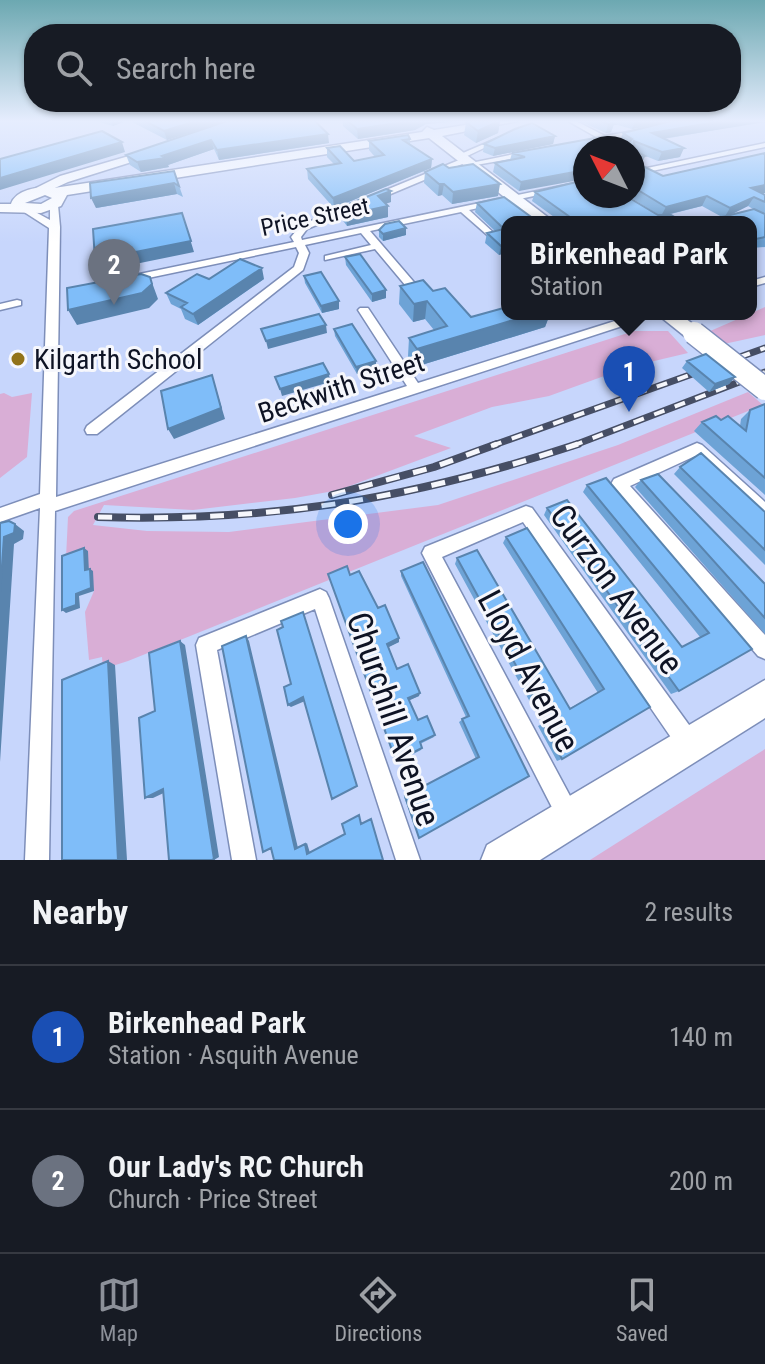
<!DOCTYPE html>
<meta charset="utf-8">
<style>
body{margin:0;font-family:"Roboto Condensed",sans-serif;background:#20242c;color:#f1f3f6}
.compass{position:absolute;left:573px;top:136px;width:72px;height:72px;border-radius:50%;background:#171b24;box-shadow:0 2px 6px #0004;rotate:312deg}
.you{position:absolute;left:348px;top:524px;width:28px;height:28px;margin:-20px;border:6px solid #fff;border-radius:50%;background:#1a73e8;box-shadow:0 0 0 12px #1a73e833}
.badge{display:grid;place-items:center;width:52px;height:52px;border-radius:50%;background:#8c9099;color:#fff;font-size:26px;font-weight:700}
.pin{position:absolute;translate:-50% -66px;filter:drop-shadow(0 2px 4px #0008)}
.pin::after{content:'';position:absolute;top:42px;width:28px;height:24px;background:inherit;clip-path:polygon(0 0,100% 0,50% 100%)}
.popup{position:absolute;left:501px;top:216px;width:256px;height:104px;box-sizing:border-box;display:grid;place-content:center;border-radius:16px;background:#171b24;filter:drop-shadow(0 2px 6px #0005);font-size:26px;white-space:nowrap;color:#9ea1a6}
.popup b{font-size:30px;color:#f1f3f6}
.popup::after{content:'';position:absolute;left:50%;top:100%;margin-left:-16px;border:16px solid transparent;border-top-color:#171b24}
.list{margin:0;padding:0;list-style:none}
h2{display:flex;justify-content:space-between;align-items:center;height:104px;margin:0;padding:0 32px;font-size:34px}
h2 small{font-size:26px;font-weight:400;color:#9ea1a6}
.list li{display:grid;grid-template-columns:52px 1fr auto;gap:24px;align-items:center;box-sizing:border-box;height:144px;padding:0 32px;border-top:2px solid #363941}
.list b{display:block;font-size:30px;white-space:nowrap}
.list p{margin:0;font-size:26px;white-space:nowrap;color:#9ea1a6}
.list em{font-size:26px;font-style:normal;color:#9ea1a6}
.icon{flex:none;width:44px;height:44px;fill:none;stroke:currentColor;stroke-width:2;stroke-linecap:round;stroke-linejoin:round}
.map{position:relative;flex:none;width:765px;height:860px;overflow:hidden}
.search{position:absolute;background:#171b24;box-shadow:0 2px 6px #0004;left:24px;right:24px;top:24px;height:88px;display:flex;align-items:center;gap:20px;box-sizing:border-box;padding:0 28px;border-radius:32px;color:#9ea1a6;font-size:30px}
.sheet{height:392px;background:#171b24}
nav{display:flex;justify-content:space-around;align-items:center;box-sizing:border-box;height:112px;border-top:2px solid #363941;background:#171b24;font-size:22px;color:#9ea1a6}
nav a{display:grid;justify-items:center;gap:4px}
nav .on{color:#8c9099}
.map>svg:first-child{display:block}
.green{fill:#d9aed6}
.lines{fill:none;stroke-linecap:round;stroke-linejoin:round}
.street-casing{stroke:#7d8eb9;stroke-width:3}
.secondary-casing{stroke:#7d8eb9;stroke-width:3}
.primary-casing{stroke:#7d8eb9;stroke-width:3}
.street{fill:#fff;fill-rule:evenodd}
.secondary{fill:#fff;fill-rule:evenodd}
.primary{fill:#fff;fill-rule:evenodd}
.rail-far1-casing{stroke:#464e65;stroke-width:7}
.rail-casing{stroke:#464e65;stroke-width:8}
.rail-far1{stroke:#f6f7fc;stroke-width:4;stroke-dasharray:11;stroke-linecap:butt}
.rail{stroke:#f6f7fc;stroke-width:5;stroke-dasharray:14;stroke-linecap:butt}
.primary-bridge-casing{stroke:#7d8eb9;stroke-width:25;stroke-linecap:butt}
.primary-bridge{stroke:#fff;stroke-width:22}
.wall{fill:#6da3d6;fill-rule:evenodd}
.shaded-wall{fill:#5984ae}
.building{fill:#7fbdf9;stroke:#5984ae;stroke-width:2}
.poi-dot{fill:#927319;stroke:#f6f7fc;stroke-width:3}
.labels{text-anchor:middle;stroke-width:6;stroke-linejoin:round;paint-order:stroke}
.far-street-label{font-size:24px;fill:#0e1324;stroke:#f6f7fc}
.poi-label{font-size:28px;fill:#0e1324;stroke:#f6f7fc;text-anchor:start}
.street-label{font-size:28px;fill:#0e1324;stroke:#f6f7fc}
.near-street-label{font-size:34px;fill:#0e1324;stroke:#f6f7fc}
</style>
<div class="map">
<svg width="765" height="860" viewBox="0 0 765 860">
<rect width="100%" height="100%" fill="#c7d6fc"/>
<!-- green -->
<path class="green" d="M765 307V335L724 344 708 332Z
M634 331H668L688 353 629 367 549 396 492 407 414 436 451 448 339 490 295 498 193 510 104 505 93 525 147 531 229 532 438 505 618 445 748 392 763 405 128 661 103 669 102 657 89 660 85 612 94 591 66 558 68 517 74 511Z
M4 393 12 397 32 393 27 457 0 478V394Z
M765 749V860H590Z"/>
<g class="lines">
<!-- street casing -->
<g class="street-casing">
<path id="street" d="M568 121H576L605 136 639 130 642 132 611 140 626 148H617L604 141 591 142V140L598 138Z
M498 138 503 139 463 158 456 156Z
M765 143V147L633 175V171Z
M529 151 532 155 470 166 466 164Z
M464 158H467V162L307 229 301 237 302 240 585 181V185L469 210 496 235V239L493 240 461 212 370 231 419 288V292H411L375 249 325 260V256L371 245 361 233 305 245 309 253 303 270 97 434H87L85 430 87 426 294 267 299 253 296 247 129 282 124 279 125 277 294 242 291 237 301 225Z
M54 202 58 205 60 227 56 497 407 386 358 310 360 308H368L418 383 637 314H655L653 316 55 511 49 860H25L40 508 0 522V508L40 494 49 228 21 210 28 208 50 220V205Z
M765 277V283L751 287V281Z
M17 300 21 301V305L0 310V304Z
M697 443 702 445 765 502V519L759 517 695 456 630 486 765 635V659L758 656 611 484 614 479Z
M526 506 532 508 697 736 700 744 697 752 689 755 681 752 523 522 442 557 577 809 581 817 577 825 569 829 561 825 422 553 425 547Z
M320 589 326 592 329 598 420 860H396L315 609 217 650 256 860H232L196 645 199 638Z"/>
</g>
<!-- secondary casing -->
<g class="secondary-casing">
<path id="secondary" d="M153 149 157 154 68 182 33 198 22 195 60 176Z"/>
</g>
<!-- primary casing -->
<g class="primary-casing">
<path id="primary" d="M490 121H518L442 136 554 222H536L429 138 67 195 61 206 41 213 0 212V204H11C16 189 39 186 54 188L422 132 427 127 434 130ZM45 195 52 198 41 204 25 203Z
M657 314H680L704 333 701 338H687Z
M765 680V718L540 860H481L487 845Z"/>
</g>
<!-- street -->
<use href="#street" class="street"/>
<!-- secondary -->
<use href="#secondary" class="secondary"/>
<!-- primary -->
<use href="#primary" class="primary"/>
<!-- rail-far1 casing -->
<g class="rail-far1-casing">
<path id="rail-far1" d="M491 446 765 348
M572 446 765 372"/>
</g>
<!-- rail casing -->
<g class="rail-casing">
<path id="rail" d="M332 495 434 467 497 444
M98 517C273 522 411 499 578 444"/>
</g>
<!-- rail-far1 -->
<use href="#rail-far1" class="rail-far1"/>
<!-- rail -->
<use href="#rail" class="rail"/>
<!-- primary-bridge casing -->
<g class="primary-bridge-casing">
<path id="primary-bridge" d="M694 333 765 389"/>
</g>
<!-- primary-bridge -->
<use href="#primary-bridge" class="primary-bridge"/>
</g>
<!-- wall -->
<path class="wall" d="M95 121H126L113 126Z
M130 121H315L329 143 219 160 214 149 168 165 169 167 141 172 130 165 126 155 219 124 167 140Z
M343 121H462L426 124 415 130 358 139 343 126Z
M500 121 498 133 476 143 464 135 466 122Z
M579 121H765L664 139 680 157 658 161 643 155 645 156 641 165 634 167 635 168 663 176 765 153V193L762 194 765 195V247L751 248V222L722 217 702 206 667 215 683 222H561L532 201 535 192 659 215 628 196H633V148L519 191 493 172 495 163 510 160 512 153 620 140 623 133 654 125 632 129 614 124 611 132 606 133ZM748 206 753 209 730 215Z
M555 136 553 144 493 156 483 152 484 144Z
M410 139V144L432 159 431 168 334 208 308 179 307 169 334 164 327 157V148L354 161 375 157 369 150V141Z
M174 171 183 197 177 194 96 208Z
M425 172 498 196 452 204 442 195 438 196 424 183Z
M391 202 385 204 388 217 347 226 341 218V207Z
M477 203 538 222 499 255 485 243 487 233 495 231 475 212Z
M406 228V235L383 241 379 237V230Z
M345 257 386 298 372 302 346 265Z
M304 276 339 309 322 313 305 283Z
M264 279 198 325 185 319 181 309 171 304 166 293Z
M400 286 433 291 471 317 507 314H550L545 327 415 367 408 356 409 338 434 330 425 319 413 322 399 304Z
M334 329 376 368 357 374 335 336Z
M687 361 735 377 729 384 709 392 682 368Z
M765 404V495L694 431 702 422 721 420 740 426 741 419 750 410Z
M680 467 765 512V565L674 474Z
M641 480 765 584V634L635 487Z
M587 485 752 649 679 691 671 694 544 515 547 508 682 647 700 637 583 492Z
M506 537 650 707 562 759 557 761 538 726 542 724 455 564 457 558 570 708 598 693 503 543Z
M401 571 529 776 419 838 404 797 476 759 459 722 466 717 401 576Z
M328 574 350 575 378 608 399 642 388 647 397 669 419 696 409 700 418 720 434 737 420 744 421 750 396 763Z"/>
<!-- shaded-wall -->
<path class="shaded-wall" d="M111 121H126L113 126Z
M196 121H228L167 140 164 131Z
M411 121H462L426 124 415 130 358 139 357 129Z
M500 121 498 133 476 143 478 131Z
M635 121H678L632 129Z
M722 121 765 122 648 141 652 133Z
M608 124H614L611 132 606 133Z
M328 134 329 143 219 160 217 150Z
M555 136 553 144 493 156 495 148Z
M211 140 214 149 168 165 169 167 141 172 137 162 162 156Z
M122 142 125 152 0 190V178Z
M684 148 680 157 658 161 662 152Z
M645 156 641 165 633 167V159Z
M432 159 431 168 334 208 333 198Z
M585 170V179L519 191 521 182Z
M174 183 177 194 96 208 91 198Z
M439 184H444L442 195 438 196Z
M500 184 498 196 452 204 453 192Z
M765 185V193L745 198 751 188Z
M391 191V202L378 206V196Z
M707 196 702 206 661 216 666 207Z
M754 197 748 206 724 218 730 208Z
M388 206V217L347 226 346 215Z
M182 213 194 252 101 271 95 260Z
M406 228V235L383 241V234Z
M507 244V253L499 255 501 246Z
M262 268 264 279 198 325 193 314Z
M150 277 158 299 149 308 77 325 68 310Z
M386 290V298L372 302V294Z
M339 301V309L322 313 321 306Z
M427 301 425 319 413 322 414 304Z
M533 314H550L545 327 415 367 417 349Z
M326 325 327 333 268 349 266 341Z
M376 361V368L357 374 356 367Z
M329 374 330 382 282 396 280 389Z
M212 375 225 419 174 439 168 429Z
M735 377 729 384 709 392 715 384Z
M15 524 24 531 23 539 14 544 0 762V594L4 537Z
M84 548 88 551 89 573 85 570Z
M90 569 93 571 94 591 79 596 80 608 66 613 62 610 76 594Z
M246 636 249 641 298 848 295 849Z
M399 638V642L387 648V644Z
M180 641 185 645 219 857 214 860H212Z
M108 661 115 665 127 860H118Z
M420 693 419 696 408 701V698Z
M303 697 305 701 291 707 288 705Z
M163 789 170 790 153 798H145Z
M307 843 310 853 307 854 305 844Z"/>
<!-- building -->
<path class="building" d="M145 121H196L164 131Z
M227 121H315L328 134 217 150 211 140 162 156 166 158 137 162 126 155Z
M348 121H411L357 129Z
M472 121H499L478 131 466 122Z
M601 121H609L614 124H608Z
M671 121H722L652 133 684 148 662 152 634 141 635 151 645 156 633 159V148H585V170L521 182 495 163 525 157 512 153 606 136 629 142 632 139 623 133Z
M532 123 555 136 495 148 484 144 515 129Z
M102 131 122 142 0 178V159Z
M408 135 410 139 403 140 432 159 333 198 307 169 341 163 327 148 340 146 354 161 384 155 369 141Z
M765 153V185L751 188 765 195V202L754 197 730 208 707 196 666 207 633 187V164L635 168 645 167 663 176Z
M443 164 449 168 473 164 500 184 453 192 444 184H439L425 172Z
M174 171 179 186 174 183 91 198 90 183Z
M585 180V196H626L658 215H671L683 222H577L535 192Z
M386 189 391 191 378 196 388 206 346 215 341 207Z
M504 197 538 222H507V244L501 246 487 233 504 229 477 203Z
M754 209 765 214V237L751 240V222H702Z
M182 213 191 241 95 260 93 229Z
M399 221 406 228 383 234 379 230 385 224Z
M360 254 386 290 372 294 345 257Z
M240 259 262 268 193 314 181 307 187 303 166 293 197 274 209 279Z
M321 272 339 301 321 306 304 276Z
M141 274 150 277 152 284 142 293 68 310 67 288Z
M423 280 433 291 445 288 471 317 507 307V314H533L417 349 409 338 447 326 427 301 414 304 400 286Z
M319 314 326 325 266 341 261 329Z
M352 324 376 361 356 367 334 329Z
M706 354 735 377 715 384 687 361Z
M323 363 329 374 280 389 275 377Z
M212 375 221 408 168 429 161 391Z
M765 404V478L702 422 716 416 721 420 728 416 746 431 750 410Z
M701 453 765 512V550L680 467Z
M658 474 765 584V618L641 480Z
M606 478 752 649 679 691 547 508 567 500 682 647 709 633 587 485Z
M9 521 15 524 14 533 4 537 0 594V523Z
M527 528 650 707 562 759 543 724 547 722 457 558 477 550 570 709 604 689 506 537Z
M84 548 85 570 90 569 91 588 76 594V605L62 610V556Z
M423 562 529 776 419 838 405 796 479 757 462 719 469 716 401 571Z
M347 566 350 575 359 571 378 608 385 605 399 638 387 644 397 669 408 664 420 693 408 698 418 720 427 716 435 735 420 742 422 748 396 761 328 574Z
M303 612 357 786 332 799 303 697 288 705 284 687 291 684 277 630 283 627 281 621Z
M246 636 295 849 305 844 307 854 345 834 342 824 359 815 361 824 371 819 383 860H274L271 848 263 852 222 646Z
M180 641 214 859 212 860H169L163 789 145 798 139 718 155 711 149 653Z
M108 661 118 860H62V680Z"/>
<!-- sky -->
<linearGradient id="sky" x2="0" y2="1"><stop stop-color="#6ca8b1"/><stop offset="0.5" stop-color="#e6edfe"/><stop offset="1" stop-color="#e6edfe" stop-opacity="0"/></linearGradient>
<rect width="765" height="242" fill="url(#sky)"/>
<!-- markers -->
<circle class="poi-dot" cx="18" cy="359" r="8"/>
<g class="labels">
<!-- far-street labels -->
<g class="far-street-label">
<text transform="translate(315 217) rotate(-12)" y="8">Price Street</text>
</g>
<!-- poi labels -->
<g class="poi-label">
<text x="34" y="369">Kilgarth School</text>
</g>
<!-- street labels -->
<g class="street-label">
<text transform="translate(341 387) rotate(-18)" y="10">Beckwith Street</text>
</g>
<!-- near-street labels -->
<g class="near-street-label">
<text transform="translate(617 589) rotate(54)" y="12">Curzon Avenue</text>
<text transform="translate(529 671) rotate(62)" y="12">Lloyd Avenue</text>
<text transform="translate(394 719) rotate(71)" y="12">Churchill Avenue</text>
</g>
</g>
</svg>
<svg class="compass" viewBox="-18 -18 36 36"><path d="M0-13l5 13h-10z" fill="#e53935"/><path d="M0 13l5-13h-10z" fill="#9ea1a6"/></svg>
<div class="you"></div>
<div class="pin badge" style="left:629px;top:412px;background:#1a4fb4">1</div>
<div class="popup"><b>Birkenhead Park</b>Station</div>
<div class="pin badge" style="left:114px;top:305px;background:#6b7280">2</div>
<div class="search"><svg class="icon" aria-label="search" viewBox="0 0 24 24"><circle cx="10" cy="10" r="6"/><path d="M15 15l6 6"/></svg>Search here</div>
</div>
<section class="sheet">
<h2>Nearby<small>2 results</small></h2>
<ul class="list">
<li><span class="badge" style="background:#1a4fb4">1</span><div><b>Birkenhead Park</b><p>Station · Asquith Avenue</p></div><em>140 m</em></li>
<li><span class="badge" style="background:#6b7280">2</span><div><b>Our Lady's RC Church</b><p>Church · Price Street</p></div><em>200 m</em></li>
</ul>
</section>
<nav>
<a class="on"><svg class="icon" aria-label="map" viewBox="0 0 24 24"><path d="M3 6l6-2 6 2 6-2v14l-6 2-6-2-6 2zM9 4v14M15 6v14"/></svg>Map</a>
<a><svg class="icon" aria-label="directions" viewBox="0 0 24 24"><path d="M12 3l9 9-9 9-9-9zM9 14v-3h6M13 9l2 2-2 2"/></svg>Directions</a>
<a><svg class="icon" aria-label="saved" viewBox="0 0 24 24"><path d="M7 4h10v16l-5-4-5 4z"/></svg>Saved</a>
</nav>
